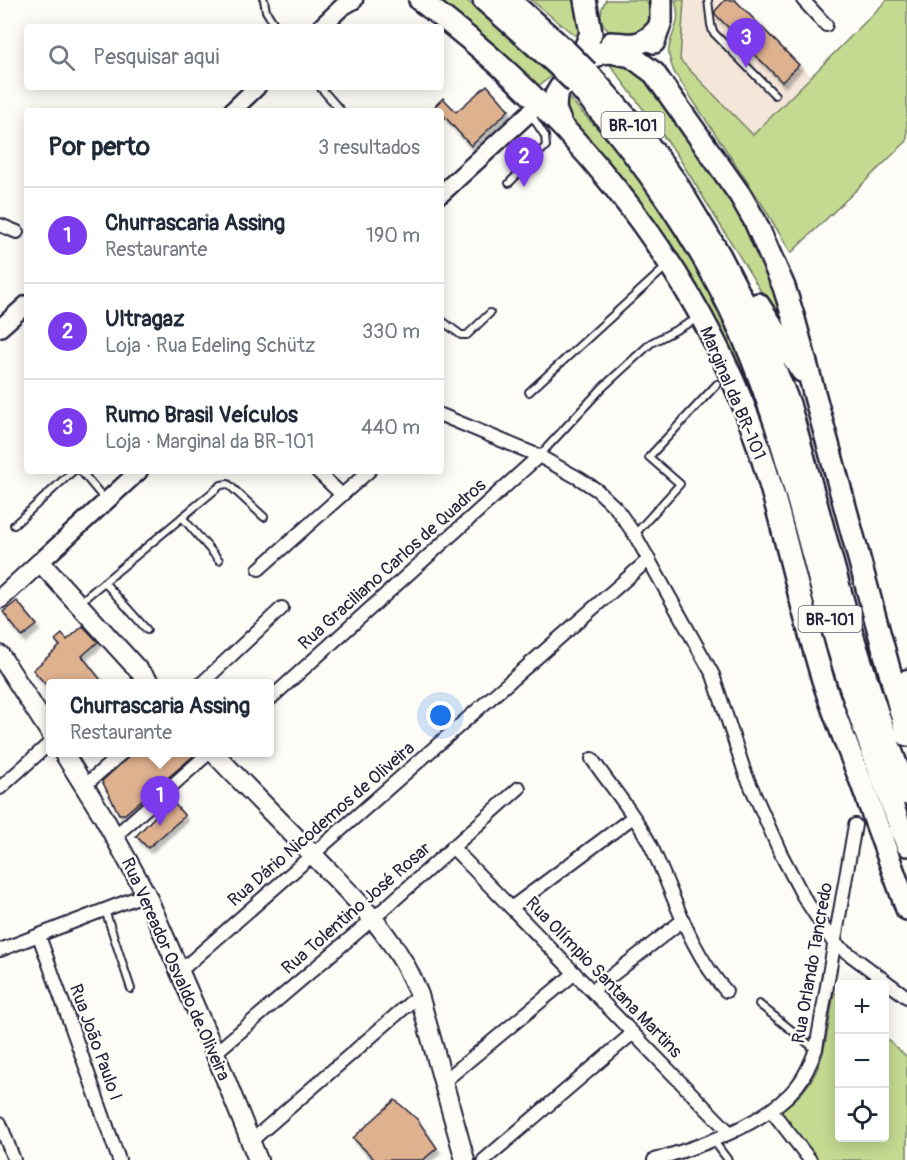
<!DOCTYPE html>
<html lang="pt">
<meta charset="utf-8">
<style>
body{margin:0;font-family:Pangolin,sans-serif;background:#f6f6f7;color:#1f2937}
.controls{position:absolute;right:18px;bottom:18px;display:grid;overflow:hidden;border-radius:6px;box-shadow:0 3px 15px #0003}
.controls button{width:54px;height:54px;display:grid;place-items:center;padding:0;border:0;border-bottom:2px solid #e0e1e3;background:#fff;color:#1f2937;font:30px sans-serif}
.you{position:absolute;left:441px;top:716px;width:21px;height:21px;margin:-15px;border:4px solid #fff;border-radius:50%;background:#1a73e8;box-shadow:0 0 0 9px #1a73e833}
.badge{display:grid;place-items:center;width:39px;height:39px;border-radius:50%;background:#7c3aed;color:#fff;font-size:20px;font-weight:700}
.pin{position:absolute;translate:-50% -50px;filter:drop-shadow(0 2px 3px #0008)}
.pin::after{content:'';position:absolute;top:32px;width:21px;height:18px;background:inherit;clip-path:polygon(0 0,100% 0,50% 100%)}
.popup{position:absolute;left:46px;top:679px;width:228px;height:78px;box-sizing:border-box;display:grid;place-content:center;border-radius:6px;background:#fff;filter:drop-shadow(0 2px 4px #0005);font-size:20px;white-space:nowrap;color:#747a83}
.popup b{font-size:22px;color:#1f2937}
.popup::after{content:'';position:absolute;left:50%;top:100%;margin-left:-12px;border:12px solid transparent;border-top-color:#fff}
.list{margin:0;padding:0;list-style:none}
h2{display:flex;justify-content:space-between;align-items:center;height:78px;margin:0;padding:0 24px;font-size:26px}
h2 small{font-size:20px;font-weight:400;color:#747a83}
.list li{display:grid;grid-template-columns:39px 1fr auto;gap:18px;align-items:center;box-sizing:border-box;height:96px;padding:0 24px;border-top:2px solid #e0e1e3}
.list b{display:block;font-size:22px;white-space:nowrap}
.list p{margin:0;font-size:20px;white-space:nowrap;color:#747a83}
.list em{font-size:20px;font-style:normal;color:#747a83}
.icon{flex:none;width:33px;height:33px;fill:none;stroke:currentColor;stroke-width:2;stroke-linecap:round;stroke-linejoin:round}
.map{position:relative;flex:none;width:907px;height:1160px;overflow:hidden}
.search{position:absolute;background:#fff;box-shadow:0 3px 15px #0003;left:24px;top:24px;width:420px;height:66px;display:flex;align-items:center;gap:15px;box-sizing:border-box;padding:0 21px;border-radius:6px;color:#747a83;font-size:22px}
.panel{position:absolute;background:#fff;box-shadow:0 3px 15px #0003;left:24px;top:108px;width:420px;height:366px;border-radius:6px}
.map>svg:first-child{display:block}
.built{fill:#f4e6d8}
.green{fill:#c4da90;stroke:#737e66;stroke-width:1.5}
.building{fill:#deb18f;stroke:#22223b;stroke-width:1.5;filter:url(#shadow)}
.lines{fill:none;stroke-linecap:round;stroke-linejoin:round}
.lane-casing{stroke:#22223b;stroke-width:10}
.street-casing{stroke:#22223b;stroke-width:16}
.secondary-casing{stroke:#22223b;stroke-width:21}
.primary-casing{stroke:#22223b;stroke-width:22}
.highway-casing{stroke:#22223b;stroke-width:26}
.lane{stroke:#fdfcf7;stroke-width:6}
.street{stroke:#fdfcf7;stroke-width:12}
.secondary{stroke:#fdfcf7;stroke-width:16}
.primary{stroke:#fdfcf7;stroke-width:18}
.highway{stroke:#fdfcf7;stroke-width:21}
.highway-bridge-casing{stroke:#22223b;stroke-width:26;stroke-linecap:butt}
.highway-bridge{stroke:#fdfcf7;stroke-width:21}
.labels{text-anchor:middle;stroke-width:4.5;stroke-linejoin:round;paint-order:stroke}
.shield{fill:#fdfcf7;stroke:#646373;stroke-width:1.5}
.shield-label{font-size:16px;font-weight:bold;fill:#22223b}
.street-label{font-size:18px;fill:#22223b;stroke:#fdfcf7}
</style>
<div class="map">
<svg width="907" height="1160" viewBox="0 0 907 1160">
<defs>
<filter id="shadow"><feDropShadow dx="3" dy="5" stdDeviation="1.5" flood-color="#0004"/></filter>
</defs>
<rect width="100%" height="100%" fill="#fdfcf7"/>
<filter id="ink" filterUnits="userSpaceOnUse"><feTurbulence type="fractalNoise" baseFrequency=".0167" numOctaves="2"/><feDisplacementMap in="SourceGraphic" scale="12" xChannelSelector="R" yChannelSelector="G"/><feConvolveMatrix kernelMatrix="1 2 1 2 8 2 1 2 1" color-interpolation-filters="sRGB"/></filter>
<g filter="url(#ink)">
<!-- built -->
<path class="built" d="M684 0H737L811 76 753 135 680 60Z"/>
<!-- green -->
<path class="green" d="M428 0H466L497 25 552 76 538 86Z
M531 0H576L583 42Z
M606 0H646C649 6 651 11 649 18 643 54 584 35 606 0Z
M675 0H684L680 60 753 135 887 0H907V141L791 253 762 204 674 72C672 65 667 55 669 48 673 26 682 26 675 0Z
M608 62 637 67 739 207 774 286 794 345 676 153Z
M566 95C602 133 637 171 665 215 688 250 707 290 725 328 742 362 759 397 767 434L686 279 561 109Z
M834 992 840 997V1138H884L885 1037 907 1057V1160H818L780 1111C826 1082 825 1042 834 992Z"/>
<!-- building -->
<path class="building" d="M725 0H735L799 65 782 82 715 14V11Z
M487 85 509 110 471 146 435 106 443 98 456 112Z
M17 601 37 625 22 637 3 612Z
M83 626 98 642 82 656 104 684H51L48 687 33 670 60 646 55 640 62 634 67 640Z
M133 753H197L125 814H119L102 781Z
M171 800 185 816 148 848 136 836Z
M395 1100 417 1119 437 1148 423 1160H375L353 1138Z"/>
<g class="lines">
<!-- lane casing -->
<g class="lane-casing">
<path id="lane" d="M264 0 266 11 276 27
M708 0 711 25 713 32 775 95
M320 87 341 111
M509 183 546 146 545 136 530 113
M441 320 461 335H467L490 313
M529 392 666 267
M539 456 603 387 651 343 697 319
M81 471 106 501
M182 517 219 560
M14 525 73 471
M635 534 680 484 649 457 717 384
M104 582 147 630
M79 603 221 485 228 484 264 517
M105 910 131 989
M759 1004 815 1049
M713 1140 728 1160"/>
</g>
<!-- street casing -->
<g class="street-casing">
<path id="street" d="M803 0 826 25
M0 225 17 232
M441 415 539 456 580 479 597 490 616 508 635 535 713 675 745 773 781 854 803 896 833 942 907 997
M317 471 342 495
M259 569 369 471
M201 684 282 608
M270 699 539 456
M592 759C611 787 635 814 650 844 674 893 688 949 726 991
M84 786 123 752
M0 788 51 742
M115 836 210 752
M452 847 729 1132
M511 908 633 817
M39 936 119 1160
M0 950 146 894
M179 972 648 560
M592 991 683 920
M215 1053 374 918 519 788
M443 1082 575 973
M771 1110 810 1160
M0 1123 14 1160
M251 1141 419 995
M484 1160 633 1033
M654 1160C701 1146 765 1125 797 1086 806 1075 811 1063 816 1049L855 825"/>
</g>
<!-- secondary casing -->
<g class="secondary-casing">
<path id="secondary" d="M321 27 342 7 354 0
M232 111 257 87
M441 194 539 104
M0 328 27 304
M40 562 139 471
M895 693 907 678"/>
</g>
<!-- primary casing -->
<g class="primary-casing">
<path id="primary" d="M0 599 40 562 151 684
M0 655 51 734
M63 752 103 816 146 894 215 1053 258 1160
M213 752C248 789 283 824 318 860 358 902 399 940 419 995L465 1160"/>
</g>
<!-- highway casing -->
<g class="highway-casing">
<path id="highway" d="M420 0C564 107 688 255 751 425 781 508 797 595 823 680 834 715 849 750 862 784 877 826 892 867 907 909
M484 0 554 62
M509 0 566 51
M654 42 661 21V0
M611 43C632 45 642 47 657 30
M584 51 591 33 585 0
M587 72 636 128 675 181 720 256 764 342 789 404 851 631 877 712 907 794
M576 83C642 159 700 239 741 332 783 428 805 530 833 630 853 703 881 774 907 845
M561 124 555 109 556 95 560 88 591 58 601 53 610 52 631 56 654 73 740 195 755 221 784 287 794 319 907 735
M758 304 802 371"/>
</g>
<!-- lane -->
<use href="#lane" class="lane"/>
<!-- street -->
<use href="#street" class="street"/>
<!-- secondary -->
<use href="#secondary" class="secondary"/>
<!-- primary -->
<use href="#primary" class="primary"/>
<!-- highway -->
<use href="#highway" class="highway"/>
<!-- highway-bridge casing -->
<g class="highway-bridge-casing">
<path id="highway-bridge" d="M566 51 587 72
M554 62 576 83"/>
</g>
<!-- highway-bridge -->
<use href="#highway-bridge" class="highway-bridge"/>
</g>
</g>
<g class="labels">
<!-- shield labels -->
<g class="shield">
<rect x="601.5" y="112" width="63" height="26" rx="4.5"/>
<rect x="798.5" y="606" width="63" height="26" rx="4.5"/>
</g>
<g class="shield-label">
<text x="633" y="131">BR-101</text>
<text x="830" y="625">BR-101</text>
</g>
<!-- street labels -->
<g class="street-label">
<text transform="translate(733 393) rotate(67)" y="6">Marginal da BR-101</text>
<text transform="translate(392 564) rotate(-42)" y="6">Rua Graciliano Carlos de Quadros</text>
<text transform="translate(321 824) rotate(-41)" y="6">Rua Dário Nicodemos de Oliveira</text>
<text transform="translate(356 908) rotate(-41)" y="6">Rua Tolentino José Rosar</text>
<text transform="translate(812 963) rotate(-80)" y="6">Rua Orlando Tancredo</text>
<text transform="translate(176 969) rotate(66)" y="6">Rua Vereador Osvaldo de Oliveira</text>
<text transform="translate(604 977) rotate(46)" y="6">Rua Olímpio Santana Martins</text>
<text transform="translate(96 1042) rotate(70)" y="6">Rua João Paulo I</text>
</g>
</g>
</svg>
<div class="controls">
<button>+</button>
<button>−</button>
<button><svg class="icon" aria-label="locate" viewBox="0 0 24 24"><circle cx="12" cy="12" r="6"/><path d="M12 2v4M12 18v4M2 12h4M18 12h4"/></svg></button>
</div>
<div class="you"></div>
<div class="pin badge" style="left:160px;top:826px">1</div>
<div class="popup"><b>Churrascaria Assing</b>Restaurante</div>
<div class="pin badge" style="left:524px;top:187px">2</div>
<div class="pin badge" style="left:746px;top:68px">3</div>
<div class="search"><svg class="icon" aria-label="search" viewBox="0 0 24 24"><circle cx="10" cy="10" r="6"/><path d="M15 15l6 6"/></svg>Pesquisar aqui</div>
<section class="panel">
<h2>Por perto<small>3 resultados</small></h2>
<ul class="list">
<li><span class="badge">1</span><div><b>Churrascaria Assing</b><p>Restaurante</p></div><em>190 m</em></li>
<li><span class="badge">2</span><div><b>Ultragaz</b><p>Loja · Rua Edeling Schütz</p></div><em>330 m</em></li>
<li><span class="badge">3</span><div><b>Rumo Brasil Veículos</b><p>Loja · Marginal da BR-101</p></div><em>440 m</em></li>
</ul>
</section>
</div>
